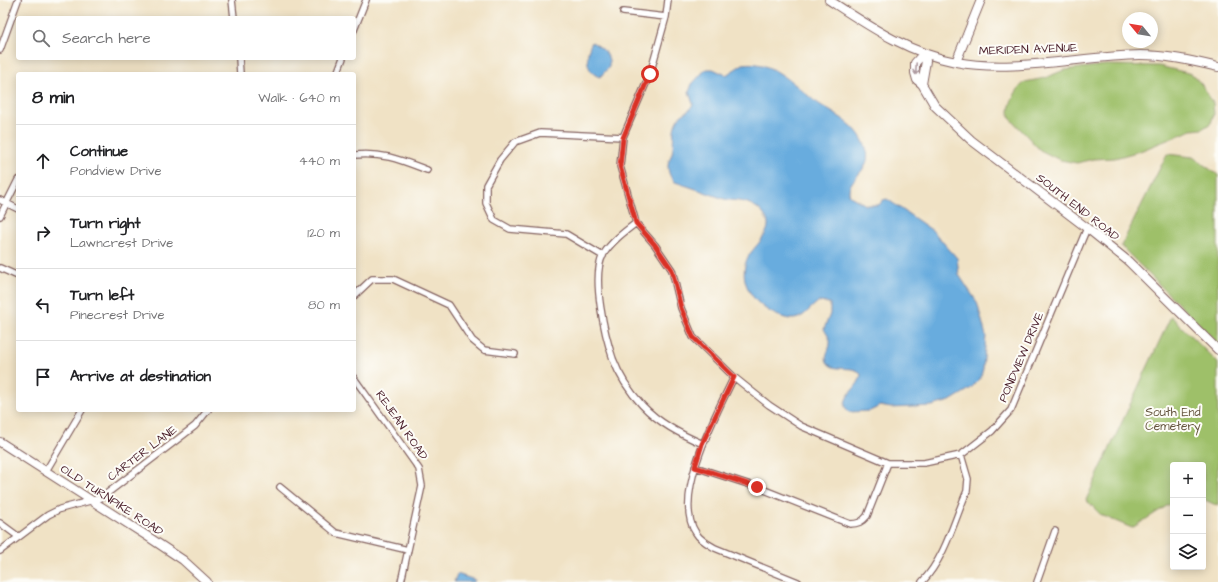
<!DOCTYPE html>
<meta charset="utf-8">
<style>
body{margin:0;font-family:"Architects Daughter",sans-serif;background:#f6f6f6;color:#202124}
.controls{position:absolute;right:12px;bottom:12px;display:grid;overflow:hidden;border-radius:4px;box-shadow:0 2px 10px #0003}
.controls button{width:36px;height:36px;display:grid;place-items:center;padding:0;border:0;border-bottom:1px solid #e0e0e0;background:#fff;color:#202124;font:20px sans-serif}
.compass{position:absolute;left:1122px;top:12px;width:36px;height:36px;border-radius:50%;background:#fff;box-shadow:0 2px 10px #0003;rotate:300deg}
.stop{position:absolute;width:12px;height:12px;margin:-9px;border:3px solid #d93025;border-radius:50%;background:#fff}
.stop.end{background:#d93025;border-color:#fff;box-shadow:0 1px 4px #0008}
.list{margin:0;padding:0;list-style:none}
h2{display:flex;justify-content:space-between;align-items:center;height:52px;margin:0;padding:0 16px;font-size:17px}
h2 small{font-size:13px;font-weight:400;color:#757577}
.list li{display:grid;grid-template-columns:26px 1fr auto;gap:12px;align-items:center;box-sizing:border-box;height:72px;padding:0 16px;border-top:1px solid #e0e0e0}
.list b{display:block;font-size:15px;white-space:nowrap}
.list p{margin:0;font-size:13px;white-space:nowrap;color:#757577}
.list em{font-size:13px;font-style:normal;color:#757577}
.icon{flex:none;width:22px;height:22px;fill:none;stroke:currentColor;stroke-width:2;stroke-linecap:round;stroke-linejoin:round}
.map{position:relative;flex:none;width:1218px;height:582px;overflow:hidden}
.search{position:absolute;background:#fff;box-shadow:0 2px 10px #0003;left:16px;top:16px;width:340px;height:44px;display:flex;align-items:center;gap:10px;box-sizing:border-box;padding:0 14px;border-radius:4px;color:#757577;font-size:15px}
.panel{position:absolute;background:#fff;box-shadow:0 2px 10px #0003;left:16px;top:72px;width:340px;height:340px;border-radius:4px}
.map>svg:first-child{display:block}
.green{fill:#9ec069;stroke:#74704a}
.water{fill:#68acde;stroke:#596684}
.lines{fill:none;stroke-linecap:round;stroke-linejoin:round}
.street-casing{stroke:#846361;stroke-width:8}
.secondary-casing{stroke:#846361;stroke-width:10}
.street{stroke:#fff;stroke-width:5.5}
.secondary{stroke:#fff;stroke-width:8}
.oneway{stroke:#ae9aa0}
.route{stroke:#d93025;stroke-width:5}
.labels{text-anchor:middle;stroke-width:4;stroke-linejoin:round;paint-order:stroke}
.street-label{font-size:12px;fill:#4a1f2b;stroke:#fdfcf7}
.park-label{font-size:12px;fill:#675741;stroke:#fdfcf7}
</style>
<div class="map">
<svg width="1218" height="582" viewBox="0 0 1218 582">
<rect width="100%" height="100%" fill="#fdfcf7"/>
<filter id="ink" filterUnits="userSpaceOnUse"><feTurbulence type="fractalNoise" baseFrequency=".025" numOctaves="2"/><feDisplacementMap in="SourceGraphic" scale="8" xChannelSelector="R" yChannelSelector="G"/><feConvolveMatrix kernelMatrix="1 2 1 2 8 2 1 2 1" color-interpolation-filters="sRGB"/></filter>
<filter id="wash" filterUnits="userSpaceOnUse"><feTurbulence type="fractalNoise" baseFrequency=".012" numOctaves="4" result="noise"/><feDisplacementMap in="SourceGraphic" scale="16" xChannelSelector="R" yChannelSelector="G"/><feGaussianBlur stdDeviation="0.9" result="paint"/><feColorMatrix in="noise" values="0 0 0 0 0 0 0 0 0 0 0 0 0 0 0 0 0 1.4 0 .05"/><feComposite in="paint" operator="in"/></filter>
<g filter="url(#wash)">
<rect width="100%" height="100%" fill="#f0e2c5"/>
<!-- green -->
<path class="green" d="M1106 65 1159 66 1192 74 1202 85 1213 103 1214 114 1211 123 1202 129 1192 130 1140 151 1115 158 1093 159 1077 163 1060 160 1040 150 1010 118C1006 107 1016 89 1025 82L1045 78 1064 70Z
M1167 154 1193 157 1218 175V344L1121 246Z
M1171 316 1218 363V506L1203 499V465H1173V502L1132 528 1101 515 1086 500Z"/>
<!-- water -->
<path class="water" d="M592 42C602 48 611 54 609 67L600 77C585 73 585 54 592 42Z
M743 64C772 59 795 86 815 101 834 115 858 123 866 148 875 171 843 179 850 196L866 205H879L883 200 887 199 933 231 957 258 959 275 977 302 986 336 983 369 980 379 970 389 950 401 932 406 891 408 880 406 870 411 849 412 845 407C844 393 859 388 861 375 857 363 833 374 827 362 824 355 830 350 830 343 831 339 826 333 824 329L830 314V303L818 302C805 312 801 324 782 317 759 310 736 285 747 259 752 247 775 232 766 218 762 211 757 207 750 204 742 200 732 201 724 199 707 193 691 187 675 182 670 178 668 172 668 165 668 161 671 157 672 153 675 142 671 130 678 119 683 112 687 115 693 104L689 92 692 84 706 69H713L726 75Z
M457 574 475 580 474 582H454Z"/>
</g>
<g filter="url(#ink)">
<g class="lines">
<!-- street casing -->
<g class="street-casing">
<path id="street" d="M232 0 234 18
M668 0 666 17 650 74 623 137 620 166 636 223 655 245 672 270 681 308 693 337 734 377 769 405 801 426 888 463H924L961 455 992 431 1011 410 1087 228
M623 12 666 17
M354 30 366 0
M0 50 18 0
M239 58 240 74
M337 74 343 58
M354 155C383 152 401 160 427 170
M0 200 18 209
M0 216 18 180
M636 223C624 232 611 242 603 255 591 277 605 336 613 359 619 375 630 392 642 405 659 423 680 434 703 444
M603 256 566 234 510 229 494 220 486 203V185L500 160 515 142 540 133 623 137
M0 268 18 276
M354 296 372 279H393L449 305 472 340 484 350 515 354
M734 377C717 412 671 497 696 533 700 540 708 544 715 548L798 582
M354 378 419 469 422 486 401 582
M695 467 757 487 850 524C858 524 862 522 867 516L888 463
M46 471 82 410
M280 487 336 533 408 550
M0 523 19 537
M0 551 48 515 60 509 101 498 195 426 208 410
M922 582C945 558 954 521 967 491L968 479 961 455
M1037 582 1055 531"/>
</g>
<!-- secondary casing -->
<g class="secondary-casing">
<path id="secondary" d="M829 0C869 26 908 53 956 62 1012 73 1082 56 1140 55 1167 55 1192 61 1218 67
M956 62 981 0
M922 84 926 61 924 53 915 63V73L917 80 922 84 935 106 971 140 1087 228 1128 261 1218 350
M0 442 147 536 183 560 207 582"/>
</g>
<!-- street -->
<use href="#street" class="street"/>
<!-- secondary -->
<use href="#secondary" class="secondary"/>
</g>
<!-- one-way arrows -->
<defs><path id="oneway-shaft" d="M-6 0H5M1.5-3L5.5 0L1.5 3" fill="none" stroke-width="1.6" stroke-linecap="round" stroke-linejoin="round"/></defs>
<use class="oneway" href="#oneway-shaft" transform="translate(916 69) rotate(92)"/>
</g>
<g class="lines" filter="url(#ink)">
<!-- route -->
<path class="route" d="M650 74 623 138 620 166 636 223 655 245 672 270 681 308 693 337 734 377 702 444 695 467 757 487"/>
</g>
<g class="labels">
<!-- street labels -->
<g class="street-label">
<text transform="translate(1028 49) rotate(-2)" y="4">MERIDEN AVENUE</text>
<text transform="translate(1078 207) rotate(38)" y="4">SOUTH END ROAD</text>
<text transform="translate(1021 357) rotate(-67)" y="4">PONDVIEW DRIVE</text>
<text transform="translate(402 425) rotate(55)" y="4">REJEAN ROAD</text>
<text transform="translate(142 453) rotate(-37)" y="4">CARTER LANE</text>
<text transform="translate(112 500) rotate(33)" y="4">OLD TURNPIKE ROAD</text>
</g>
<!-- park labels -->
<g class="park-label">
<text x="1173" y="416">South End<tspan x="1173" dy="14">Cemetery</tspan></text>
</g>
</g>
</svg>
<div class="controls">
<button>+</button>
<button>−</button>
<button><svg class="icon" aria-label="layers" viewBox="0 0 24 24"><path d="M12 4l9 5-9 5-9-5zM3 14l9 5 9-5"/></svg></button>
</div>
<svg class="compass" viewBox="-18 -18 36 36"><path d="M0-13l5 13h-10z" fill="#e53935"/><path d="M0 13l5-13h-10z" fill="#757577"/></svg>
<div class="stop" style="left:650px;top:74px"></div>
<div class="stop end" style="left:757px;top:487px"></div>
<div class="search"><svg class="icon" aria-label="search" viewBox="0 0 24 24"><circle cx="10" cy="10" r="6"/><path d="M15 15l6 6"/></svg>Search here</div>
<section class="panel">
<h2>8 min<small>Walk · 640 m</small></h2>
<ul class="list">
<li><svg class="icon" aria-label="ahead" viewBox="0 0 24 24"><path d="M12 20V5M6 11l6-6 6 6"/></svg><div><b>Continue</b><p>Pondview Drive</p></div><em>440 m</em></li>
<li><svg class="icon" aria-label="right" viewBox="0 0 24 24"><path d="M7 20v-9h11M14 6l5 5-5 5"/></svg><div><b>Turn right</b><p>Lawncrest Drive</p></div><em>120 m</em></li>
<li><svg class="icon" aria-label="left" viewBox="0 0 24 24"><path d="M17 20v-9H6M10 6l-5 5 5 5"/></svg><div><b>Turn left</b><p>Pinecrest Drive</p></div><em>80 m</em></li>
<li><svg class="icon" aria-label="arrive" viewBox="0 0 24 24"><path d="M6 21V4h12l-3 4 3 4H6"/></svg><div><b>Arrive at destination</b></div></li>
</ul>
</section>
</div>
